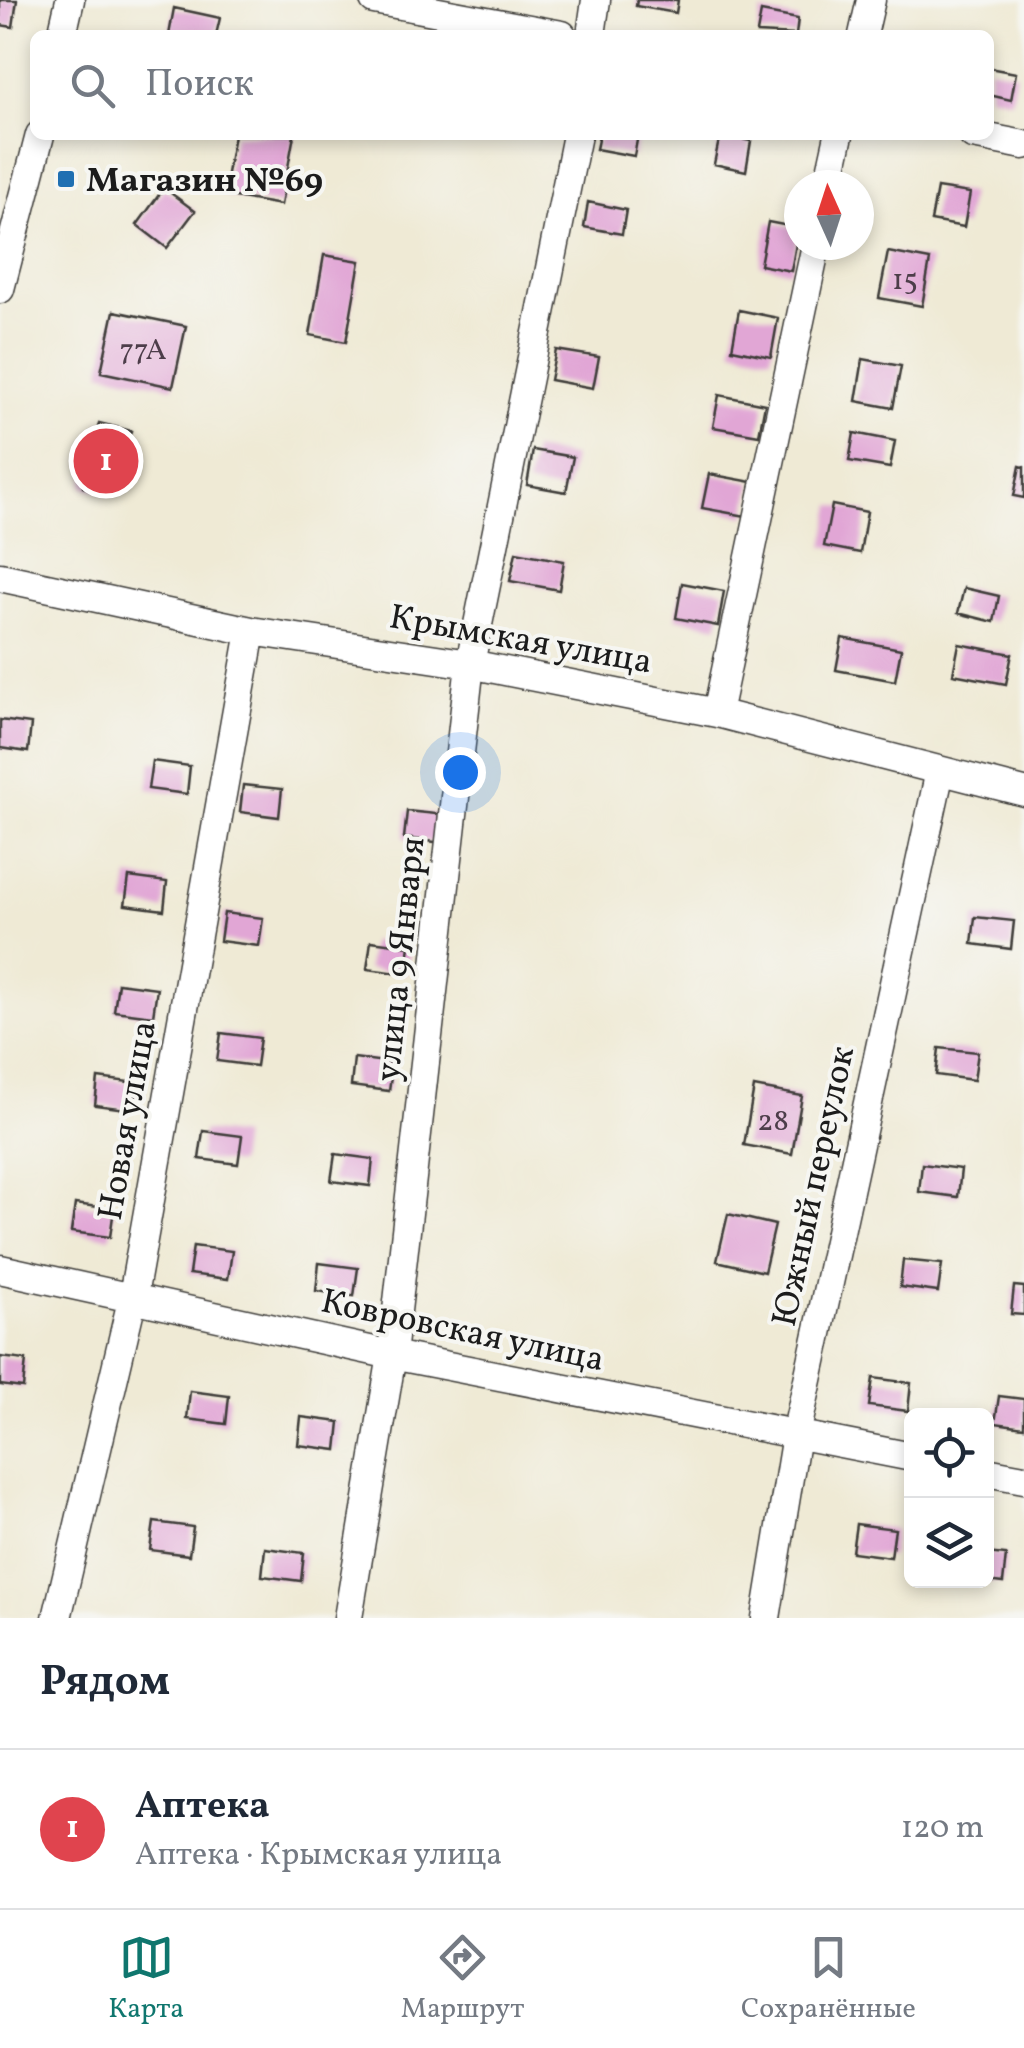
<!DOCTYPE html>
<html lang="ru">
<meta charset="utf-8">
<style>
body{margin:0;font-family:Vollkorn,serif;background:#f2f2f3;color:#1f2937}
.controls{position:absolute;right:30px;bottom:30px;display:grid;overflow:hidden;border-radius:15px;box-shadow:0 5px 15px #0003}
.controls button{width:90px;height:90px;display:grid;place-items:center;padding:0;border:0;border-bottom:2px solid #e0e1e3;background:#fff;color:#1f2937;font:50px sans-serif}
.compass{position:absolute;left:784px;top:170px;width:90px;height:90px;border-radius:50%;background:#fff;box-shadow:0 5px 15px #0003;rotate:357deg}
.you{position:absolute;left:460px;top:772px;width:35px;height:35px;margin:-25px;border:8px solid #fff;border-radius:50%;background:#1a73e8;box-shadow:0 0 0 15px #1a73e833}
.badge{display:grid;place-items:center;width:65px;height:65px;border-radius:50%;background:#0f766e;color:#fff;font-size:32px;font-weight:700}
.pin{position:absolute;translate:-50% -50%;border:5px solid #fff;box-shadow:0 2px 10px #0006}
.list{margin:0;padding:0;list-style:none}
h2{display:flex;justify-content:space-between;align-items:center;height:130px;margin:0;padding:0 40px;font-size:42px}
h2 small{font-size:32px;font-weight:400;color:#747a83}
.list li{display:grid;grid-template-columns:65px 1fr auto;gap:30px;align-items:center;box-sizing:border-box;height:160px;padding:0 40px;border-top:2px solid #e0e1e3}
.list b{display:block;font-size:38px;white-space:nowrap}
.list p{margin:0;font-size:32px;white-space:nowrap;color:#747a83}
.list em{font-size:32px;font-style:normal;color:#747a83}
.icon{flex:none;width:55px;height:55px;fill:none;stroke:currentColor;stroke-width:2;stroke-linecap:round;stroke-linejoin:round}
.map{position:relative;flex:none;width:1024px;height:1618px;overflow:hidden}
.search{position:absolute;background:#fff;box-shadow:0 5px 15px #0003;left:30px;right:30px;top:30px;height:110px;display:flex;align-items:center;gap:25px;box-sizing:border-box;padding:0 35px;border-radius:15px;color:#747a83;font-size:38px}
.sheet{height:290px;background:#fff}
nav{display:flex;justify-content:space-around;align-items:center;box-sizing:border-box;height:140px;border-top:2px solid #e0e1e3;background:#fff;font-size:28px;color:#747a83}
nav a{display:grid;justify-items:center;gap:5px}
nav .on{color:#0f766e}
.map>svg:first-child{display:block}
.building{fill:#e1a6d5}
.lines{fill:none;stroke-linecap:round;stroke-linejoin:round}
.minor-casing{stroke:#3c3b38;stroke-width:31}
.minor{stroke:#fff;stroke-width:28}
.poi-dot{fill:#1f6fb2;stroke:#f6f6f2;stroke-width:4}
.labels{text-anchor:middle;stroke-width:8;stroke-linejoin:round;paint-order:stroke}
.number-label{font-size:30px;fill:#4d3e4a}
.poi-label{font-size:35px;font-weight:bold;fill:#1c1c1c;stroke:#f6f6f2;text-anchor:start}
.street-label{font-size:35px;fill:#1c1c1c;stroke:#f6f6f2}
</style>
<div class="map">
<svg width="1024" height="1618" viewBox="0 0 1024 1618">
<rect width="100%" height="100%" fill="#f6f6f2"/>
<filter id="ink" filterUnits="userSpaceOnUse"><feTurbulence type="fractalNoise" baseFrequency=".01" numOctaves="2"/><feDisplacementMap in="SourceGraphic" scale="20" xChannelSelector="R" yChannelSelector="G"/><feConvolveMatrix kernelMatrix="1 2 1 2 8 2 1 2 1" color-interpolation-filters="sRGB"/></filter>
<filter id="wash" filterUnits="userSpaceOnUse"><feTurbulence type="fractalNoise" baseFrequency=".0048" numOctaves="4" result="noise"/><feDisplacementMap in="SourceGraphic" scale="40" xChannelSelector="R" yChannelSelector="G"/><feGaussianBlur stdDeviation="2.25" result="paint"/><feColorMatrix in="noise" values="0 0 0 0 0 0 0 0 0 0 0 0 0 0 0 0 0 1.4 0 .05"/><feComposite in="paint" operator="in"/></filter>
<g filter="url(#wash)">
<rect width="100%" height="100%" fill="#efead5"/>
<g id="blocks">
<!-- building -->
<path class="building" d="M0 0H17L13 27 0 25Z
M637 0H678L676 13 636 6Z
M174 8 220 18 216 35H169Z
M761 12 798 19 796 35 757 33Z
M989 68 1016 73 1011 100 989 95Z
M234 135H294L281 205 223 195Z
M599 135H638L634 156 596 149Z
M720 135 751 141 746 171 714 164Z
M164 188 195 211 167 248 137 225Z
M937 188 970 193 964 227 931 221Z
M588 202 626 210 622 234 584 227Z
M768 222 799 228 791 271 760 265Z
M888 252 930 260 922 306 879 298Z
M324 255 360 261 346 342 310 335Z
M739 310 778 318 771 357 732 349Z
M114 311 186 326 173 387 101 372Z
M556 350 599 357 593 388 550 380Z
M863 359 901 366 893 408 856 401Z
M719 395 765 404 759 435 713 427Z
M99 423 131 431 116 494 83 487Z
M854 433 895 441 890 468 849 461Z
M533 450 573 457 566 492 527 485Z
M1020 466 1024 467V498L1014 496Z
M709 474 752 482 746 516 702 508Z
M832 505 867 512 860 553 824 546Z
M516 552 564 561 559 590 510 581Z
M682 583 724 591 718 626 676 618Z
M964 588 999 596 994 622 958 613Z
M842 638 901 649 895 681 836 670Z
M959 644 1012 654 1006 684 953 674Z
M0 720 31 724 28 752 0 748Z
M152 761 190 766 187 794 148 789Z
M243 785 282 789 279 817 240 812Z
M407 811 446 815 443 843 404 838Z
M129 877 167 882 164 910 125 905Z
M224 913 263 918 259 946 220 941Z
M975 917 1014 921 1011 949 972 944Z
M371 941 410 946 406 974 367 969Z
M118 983 157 988 153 1016 114 1011Z
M221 1033 260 1038 256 1066 217 1061Z
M939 1048 978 1052 974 1080 936 1075Z
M354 1058 393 1063 389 1091 351 1086Z
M98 1078 137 1083 134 1110 95 1105Z
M754 1087 802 1096 792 1154 744 1145Z
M203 1131 242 1136 238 1164 199 1159Z
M335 1154 373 1159 370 1186 331 1181Z
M922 1164 961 1169 958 1197 919 1192Z
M75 1204 114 1209 110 1237 71 1232Z
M728 1214 775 1225 764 1272 717 1261Z
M193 1246 232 1251 228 1279 189 1274Z
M903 1260 942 1264 938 1292 900 1287Z
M319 1263 358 1268 354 1296 316 1291Z
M1014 1286 1024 1287V1315L1011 1314Z
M0 1357 26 1360 23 1388 0 1385Z
M873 1378 911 1383 908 1411 869 1406Z
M190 1391 229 1396 226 1424 187 1419Z
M999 1396 1024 1399V1427L995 1423Z
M301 1417 340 1422 337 1450 298 1445Z
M154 1522 193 1527 189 1555 150 1550Z
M856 1524 895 1529 891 1557 852 1552Z
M265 1548 304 1553 301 1581 262 1576Z
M986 1553 1006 1555 1003 1583 986 1581Z"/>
</g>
</g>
<g filter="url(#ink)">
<use href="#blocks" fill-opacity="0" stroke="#3c3b38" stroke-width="2.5"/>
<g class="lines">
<!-- minor casing -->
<g class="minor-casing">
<path id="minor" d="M374 0 562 35
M62 35 70 0
M591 35 596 0
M863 35 871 0
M973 135 1024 145
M828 185 839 135
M0 289 40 135
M0 577 251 631 470 664 717 713 1024 792
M717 713 816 245
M0 1269 392 1355 912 1457
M986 1472 1024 1479
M57 1618 133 1296 251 631
M348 1618 392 1355 470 664 577 135
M766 1618 796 1435 940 771"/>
</g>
<!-- minor -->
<use href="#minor" class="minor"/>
</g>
</g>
<!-- markers -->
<rect class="poi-dot" x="56" y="169" width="20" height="20" rx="5"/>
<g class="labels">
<!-- number labels -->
<g class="number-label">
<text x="905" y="289">15</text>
<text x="143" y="359">77А</text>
<text x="773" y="1130">28</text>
</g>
<!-- poi labels -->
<g class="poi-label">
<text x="86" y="191">Магазин №69</text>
</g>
<!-- street labels -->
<g class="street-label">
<text transform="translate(521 638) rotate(10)" y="12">Крымская улица</text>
<text transform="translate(399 959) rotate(-84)" y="12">улица 9 Января</text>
<text transform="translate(126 1120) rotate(-80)" y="12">Новая улица</text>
<text transform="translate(812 1186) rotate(-78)" y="12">Южный переулок</text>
<text transform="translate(463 1329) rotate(12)" y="12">Ковровская улица</text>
</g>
</g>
</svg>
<div class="controls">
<button><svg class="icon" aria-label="locate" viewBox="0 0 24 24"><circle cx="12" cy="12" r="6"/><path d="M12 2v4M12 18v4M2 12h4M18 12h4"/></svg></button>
<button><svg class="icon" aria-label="layers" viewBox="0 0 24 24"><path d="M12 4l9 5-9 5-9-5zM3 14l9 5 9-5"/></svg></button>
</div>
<svg class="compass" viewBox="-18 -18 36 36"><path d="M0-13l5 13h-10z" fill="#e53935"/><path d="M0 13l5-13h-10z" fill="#747a83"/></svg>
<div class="you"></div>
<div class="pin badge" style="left:106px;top:461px;background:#e0444e">1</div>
<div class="search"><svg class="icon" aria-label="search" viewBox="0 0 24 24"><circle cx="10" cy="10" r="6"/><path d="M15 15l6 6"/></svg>Поиск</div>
</div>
<section class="sheet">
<h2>Рядом<small></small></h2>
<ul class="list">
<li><span class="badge" style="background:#e0444e">1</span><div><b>Аптека</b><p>Аптека · Крымская улица</p></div><em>120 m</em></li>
</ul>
</section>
<nav>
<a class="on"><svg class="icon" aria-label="map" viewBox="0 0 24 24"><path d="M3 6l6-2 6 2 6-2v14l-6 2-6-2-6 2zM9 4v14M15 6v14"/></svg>Карта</a>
<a><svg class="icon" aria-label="directions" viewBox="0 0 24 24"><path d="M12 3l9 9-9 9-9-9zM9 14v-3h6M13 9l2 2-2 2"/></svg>Маршрут</a>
<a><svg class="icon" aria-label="saved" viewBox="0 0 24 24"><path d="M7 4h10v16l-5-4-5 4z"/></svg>Сохранённые</a>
</nav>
